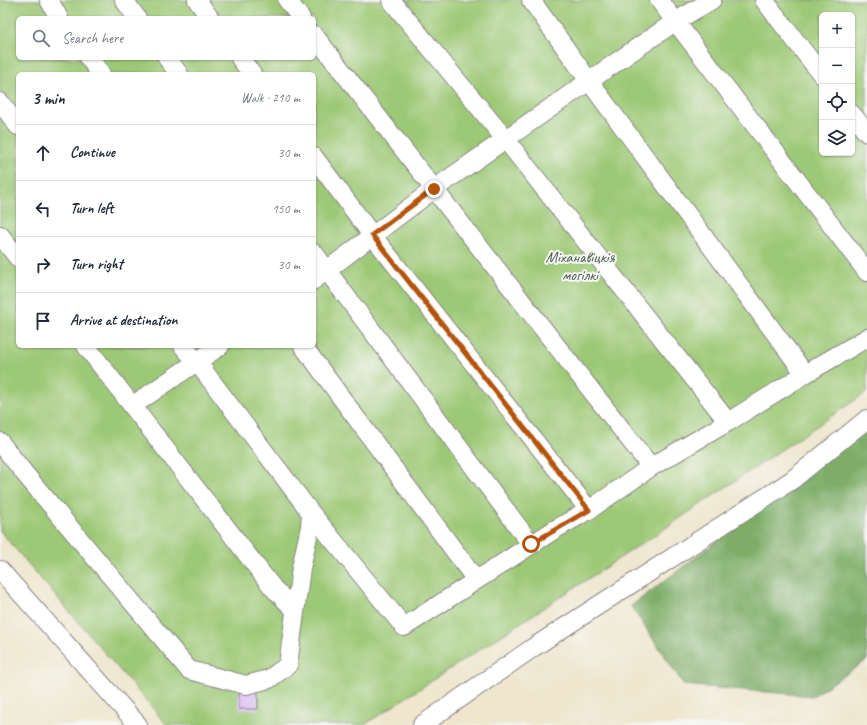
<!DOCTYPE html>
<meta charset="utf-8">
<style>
body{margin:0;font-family:Caveat,sans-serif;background:#f2f2f3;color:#1f2937}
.controls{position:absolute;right:12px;top:12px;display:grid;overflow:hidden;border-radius:6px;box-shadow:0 1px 3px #0004}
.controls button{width:36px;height:36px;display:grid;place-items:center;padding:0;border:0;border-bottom:1px solid #e0e1e3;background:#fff;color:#1f2937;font:20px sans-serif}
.stop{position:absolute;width:12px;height:12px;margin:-9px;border:3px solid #b45309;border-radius:50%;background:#fff}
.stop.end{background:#b45309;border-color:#fff;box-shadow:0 1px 4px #0008}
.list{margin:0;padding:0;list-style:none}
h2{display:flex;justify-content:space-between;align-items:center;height:52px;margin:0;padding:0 16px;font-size:17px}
h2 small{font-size:13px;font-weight:400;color:#747a83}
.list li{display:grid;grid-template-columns:26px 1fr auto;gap:12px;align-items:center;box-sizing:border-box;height:56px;padding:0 16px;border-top:1px solid #e0e1e3}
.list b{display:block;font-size:15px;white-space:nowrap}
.list em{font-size:13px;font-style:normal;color:#747a83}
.icon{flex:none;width:22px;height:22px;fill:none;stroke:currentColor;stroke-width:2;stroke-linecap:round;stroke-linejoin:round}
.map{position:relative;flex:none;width:867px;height:725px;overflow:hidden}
.search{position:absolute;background:#fff;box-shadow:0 1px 3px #0004;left:16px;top:16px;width:300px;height:44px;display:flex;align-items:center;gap:10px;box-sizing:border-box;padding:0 14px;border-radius:6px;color:#747a83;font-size:15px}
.panel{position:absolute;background:#fff;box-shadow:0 1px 3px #0004;left:16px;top:72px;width:300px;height:276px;border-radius:6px}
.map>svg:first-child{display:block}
.green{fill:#9dc976;stroke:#607658;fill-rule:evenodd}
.forest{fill:#7ead67;stroke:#506851}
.building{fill:#d7b2f4}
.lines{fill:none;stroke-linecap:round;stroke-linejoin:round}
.minor-casing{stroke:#888484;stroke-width:20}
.minor{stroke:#fff;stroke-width:18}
.route{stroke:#b45309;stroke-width:5}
.labels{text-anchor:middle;stroke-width:4;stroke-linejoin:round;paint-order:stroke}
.park-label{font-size:16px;fill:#4d5c50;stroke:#f6f6f2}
</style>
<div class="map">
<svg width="867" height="725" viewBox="0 0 867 725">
<rect width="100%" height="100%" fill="#f6f6f2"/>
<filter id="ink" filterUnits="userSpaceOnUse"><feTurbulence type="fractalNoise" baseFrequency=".025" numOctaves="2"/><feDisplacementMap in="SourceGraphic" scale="8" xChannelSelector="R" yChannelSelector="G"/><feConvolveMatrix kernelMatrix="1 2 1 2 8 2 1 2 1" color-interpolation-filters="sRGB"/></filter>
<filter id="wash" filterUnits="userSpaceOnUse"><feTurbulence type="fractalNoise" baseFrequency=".012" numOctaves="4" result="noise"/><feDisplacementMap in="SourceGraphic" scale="16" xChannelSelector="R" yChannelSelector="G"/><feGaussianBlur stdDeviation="0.9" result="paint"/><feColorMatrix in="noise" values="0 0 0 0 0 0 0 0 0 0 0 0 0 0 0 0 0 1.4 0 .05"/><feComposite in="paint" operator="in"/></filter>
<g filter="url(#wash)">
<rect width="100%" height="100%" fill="#efe6cd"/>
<!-- green -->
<path class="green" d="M0 0H867V392L652 537 364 725H167L0 531ZM822 15H852V153H822ZM18 18H314V58H18ZM18 74H314V346H18Z"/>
<!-- forest -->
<path class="forest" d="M867 428V660L813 696 684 685 631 606Z"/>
<g id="blocks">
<!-- building -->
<path class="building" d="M239 690H258V709H239Z"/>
</g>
</g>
<g filter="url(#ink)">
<use href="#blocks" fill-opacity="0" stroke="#888484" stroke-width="1"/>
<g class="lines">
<!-- minor casing -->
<g class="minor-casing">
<path id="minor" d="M49 0 59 18
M124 0 137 18
M197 0 210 18
M287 0 301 18
M391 0 506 140 728 422
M531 0 589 81 805 374
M659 0 867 272
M764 0 822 75
M314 35 651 467
M89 58 101 74
M167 58 179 74
M240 58 252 74
M0 102 18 126
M852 114 867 133
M314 157 372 235 589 510
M0 235 18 258
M314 253 531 544
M314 280 434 189 589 81 676 21 712 0
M86 346 273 588 295 610
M183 346 197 362 311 513 404 627 554 530 589 510 651 467 728 422 805 374 867 338
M303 346 476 580
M132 406 220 346
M0 442 25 474 189 670 246 685 269 679 288 665 301 568 310 527 311 513
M0 570 138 725
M422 725 534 647 792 480 867 419"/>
</g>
<!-- minor -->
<use href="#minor" class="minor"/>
</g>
</g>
<g class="lines" filter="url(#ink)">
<!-- route -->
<path class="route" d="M434 189 372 235 589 510 531 544"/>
</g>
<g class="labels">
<!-- park labels -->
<g class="park-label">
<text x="580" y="262">Міханавіцкія<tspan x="580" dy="18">могілкі</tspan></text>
</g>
</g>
</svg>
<div class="controls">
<button>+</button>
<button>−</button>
<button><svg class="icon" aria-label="locate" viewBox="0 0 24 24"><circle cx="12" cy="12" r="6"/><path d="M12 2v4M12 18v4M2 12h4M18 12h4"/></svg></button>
<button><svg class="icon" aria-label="layers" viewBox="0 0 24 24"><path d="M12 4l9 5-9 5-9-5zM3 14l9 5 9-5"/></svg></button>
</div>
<div class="stop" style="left:531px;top:544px"></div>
<div class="stop end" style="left:434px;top:189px"></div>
<div class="search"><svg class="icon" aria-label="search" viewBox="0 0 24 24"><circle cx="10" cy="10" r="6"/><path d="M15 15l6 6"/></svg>Search here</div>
<section class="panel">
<h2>3 min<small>Walk · 210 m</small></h2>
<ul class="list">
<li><svg class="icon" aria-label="ahead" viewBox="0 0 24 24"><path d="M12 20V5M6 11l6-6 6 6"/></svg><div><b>Continue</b></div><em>30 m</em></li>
<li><svg class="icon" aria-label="left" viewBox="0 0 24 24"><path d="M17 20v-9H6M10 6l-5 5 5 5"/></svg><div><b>Turn left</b></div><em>150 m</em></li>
<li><svg class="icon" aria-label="right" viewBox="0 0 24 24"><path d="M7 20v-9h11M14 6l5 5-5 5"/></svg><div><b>Turn right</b></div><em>30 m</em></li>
<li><svg class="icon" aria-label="arrive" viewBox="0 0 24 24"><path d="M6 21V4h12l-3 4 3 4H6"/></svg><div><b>Arrive at destination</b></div></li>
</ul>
</section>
</div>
